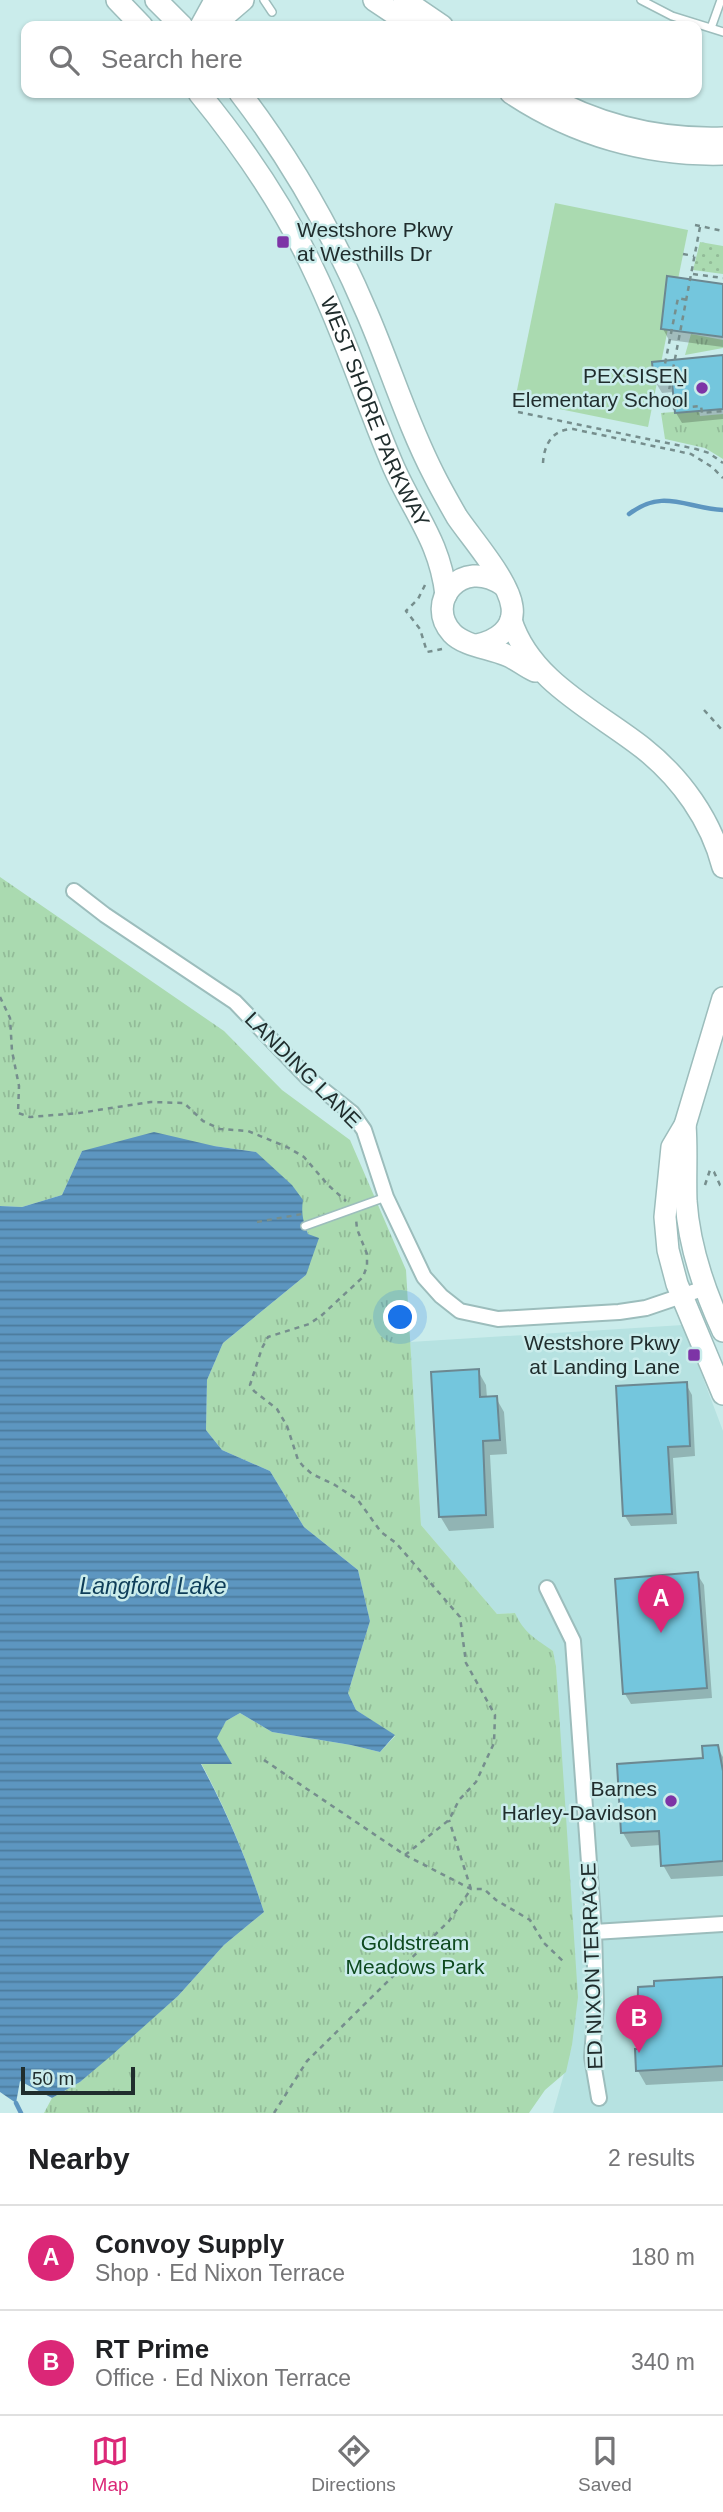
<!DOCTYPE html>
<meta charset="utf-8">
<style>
body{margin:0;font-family:Arial,sans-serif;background:#f6f6f6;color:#202124}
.scale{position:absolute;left:21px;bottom:18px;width:114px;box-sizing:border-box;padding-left:7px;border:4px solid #202d2d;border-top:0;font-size:19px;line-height:24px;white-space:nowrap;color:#202d2d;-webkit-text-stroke:5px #caeceb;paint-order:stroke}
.you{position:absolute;left:401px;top:1318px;width:24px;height:24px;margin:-18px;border:5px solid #fff;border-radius:50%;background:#1a73e8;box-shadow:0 0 0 10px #1a73e833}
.badge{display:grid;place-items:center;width:46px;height:46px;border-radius:50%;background:#db2777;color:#fff;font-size:23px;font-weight:700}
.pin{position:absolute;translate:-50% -58px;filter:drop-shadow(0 2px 4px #0008)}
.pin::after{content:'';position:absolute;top:37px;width:24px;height:21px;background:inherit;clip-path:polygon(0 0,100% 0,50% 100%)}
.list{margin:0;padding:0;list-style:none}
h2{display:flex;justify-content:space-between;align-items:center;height:91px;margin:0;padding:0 28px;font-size:30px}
h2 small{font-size:23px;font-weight:400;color:#757577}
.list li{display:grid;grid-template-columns:46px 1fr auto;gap:21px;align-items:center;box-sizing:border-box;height:105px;padding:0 28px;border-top:2px solid #e0e0e0}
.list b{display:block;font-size:26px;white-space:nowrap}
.list p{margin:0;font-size:23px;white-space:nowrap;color:#757577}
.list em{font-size:23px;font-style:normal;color:#757577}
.icon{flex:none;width:38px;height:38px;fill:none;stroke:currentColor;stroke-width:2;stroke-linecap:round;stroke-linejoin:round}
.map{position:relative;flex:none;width:723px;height:2113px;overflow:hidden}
.search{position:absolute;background:#fff;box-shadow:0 2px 5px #0004;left:21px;right:21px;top:21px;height:77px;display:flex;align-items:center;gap:18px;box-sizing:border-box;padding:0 24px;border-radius:14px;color:#757577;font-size:26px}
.sheet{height:301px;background:#fff}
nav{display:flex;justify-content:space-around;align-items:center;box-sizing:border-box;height:98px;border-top:2px solid #e0e0e0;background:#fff;font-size:19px;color:#757577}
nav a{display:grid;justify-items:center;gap:4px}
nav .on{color:#db2777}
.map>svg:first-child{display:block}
.built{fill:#b6e2e1}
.grass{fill:url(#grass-dots)}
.park{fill:url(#park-tufts)}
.pitch{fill:#aadab0}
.water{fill:url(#water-rules)}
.shadow{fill:#0003}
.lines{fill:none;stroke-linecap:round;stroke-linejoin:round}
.stream{stroke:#5d96c0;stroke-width:4.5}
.building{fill:#74c6dd;stroke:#6c8891;stroke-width:2}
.lane-casing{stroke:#9cbdbc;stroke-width:10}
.street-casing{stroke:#9cbdbc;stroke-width:18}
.secondary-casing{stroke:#9cbdbc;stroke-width:24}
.path{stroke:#768e8d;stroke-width:2.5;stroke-dasharray:5 5;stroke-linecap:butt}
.lane{stroke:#fff;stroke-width:7}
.street{stroke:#fff;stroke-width:14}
.secondary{stroke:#fff;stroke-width:21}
.poi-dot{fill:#7d34a6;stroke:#caeceb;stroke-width:2.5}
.labels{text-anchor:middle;stroke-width:5;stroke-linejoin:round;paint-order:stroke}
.poi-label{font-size:21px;fill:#202d2d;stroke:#caeceb;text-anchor:end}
.street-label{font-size:21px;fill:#202d2d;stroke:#caeceb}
.park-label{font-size:21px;fill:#0e4a1f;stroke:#caeceb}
.water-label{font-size:23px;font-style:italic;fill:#0e3d59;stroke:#caeceb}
</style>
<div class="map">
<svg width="723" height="2113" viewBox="0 0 723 2113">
<defs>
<pattern id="grass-dots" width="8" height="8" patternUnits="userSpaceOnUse" patternTransform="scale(1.75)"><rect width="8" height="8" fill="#aadab0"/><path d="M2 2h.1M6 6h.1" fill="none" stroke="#92bb98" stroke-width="1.8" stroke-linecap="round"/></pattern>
<pattern id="park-tufts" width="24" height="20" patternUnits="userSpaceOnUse" patternTransform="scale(1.75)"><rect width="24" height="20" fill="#aadab0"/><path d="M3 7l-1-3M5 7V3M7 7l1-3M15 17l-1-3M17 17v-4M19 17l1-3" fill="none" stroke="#92bb98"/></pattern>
<pattern id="water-rules" width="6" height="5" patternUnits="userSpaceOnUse" patternTransform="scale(1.75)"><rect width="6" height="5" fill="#5d96c0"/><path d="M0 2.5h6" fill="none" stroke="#4c7b9c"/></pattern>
</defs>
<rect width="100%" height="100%" fill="#caeceb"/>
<!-- built -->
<path class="built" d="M683 1325 723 1431V2113H553L572 2045 556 1666 553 1651 533 1640 521 1627 515 1613 497 1614 421 1525 410 1342Z"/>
<!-- grass -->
<path class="grass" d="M700 242 723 246V274L693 270Z"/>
<!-- park -->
<path class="park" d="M691 334 723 340V348L685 355Z
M699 410 700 416 723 414V459L705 448 665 439 661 413Z
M0 877 224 1031 282 1090 350 1140 406 1270 421 1525 497 1614 515 1613C524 1633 536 1639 553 1651L556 1666 578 1997 572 2045 566 2072 545 2090 529 2113H44L52 2098 80 2082 178 1996 224 1945 264 1912C247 1860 227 1811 201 1763L226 1721 240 1713 272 1732 351 1745 380 1752 395 1736 356 1710 348 1693 370 1621 358 1570 304 1527 270 1471 222 1450 206 1430 207 1380 223 1343 306 1275 308 1234 301 1215 256 1152 214 1146 82 1151 62 1195 22 1207 0 1206Z"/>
<!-- pitch -->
<path class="pitch" d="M555 203 688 230 648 427 515 400Z"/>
<!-- water -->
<path class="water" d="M154 1132 214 1146 256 1152 292 1185 303 1200C301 1213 303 1221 308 1234L319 1238 306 1275 223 1343 207 1380 206 1430 222 1450 270 1471 304 1527 358 1570 370 1621 348 1693 356 1710 395 1735 380 1752 351 1745 272 1732 240 1713 226 1721 217 1738 232 1764H201C227 1812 247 1860 264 1912L224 1945 178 1996 112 2055 80 2082 52 2098 20 2081 16 2103 0 2092V1206L22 1207 62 1195 82 1151Z"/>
<!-- shadow -->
<path class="shadow" d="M723 285V347L669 340 663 329Z
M723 357V419L682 423 676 413 674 392 662 393 656 383 654 364Z
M478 1371 486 1385 487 1398H496L504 1412 507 1454 490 1455 494 1528 449 1531 440 1516Z
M686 1384 692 1395 695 1456 673 1458 677 1524 631 1526 625 1516Z
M697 1574 704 1585 712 1698 631 1704 625 1694Z
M717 1747 723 1757V1876L671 1879 663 1865 661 1845 631 1847 623 1833Z
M723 1979V2081L646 2085 638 2071Z"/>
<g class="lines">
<!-- stream -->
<path class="stream" d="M629 514C663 488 686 508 723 510
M16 2103 21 2113"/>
</g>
<!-- building -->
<path class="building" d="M667 276 723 284V337L661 329Z
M723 355V409L675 413 672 382 654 383 652 362Z
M479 1369 480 1397 497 1396 500 1440 483 1441 486 1515 439 1517 431 1372Z
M687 1382 690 1446 668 1447 672 1514 623 1516 616 1386Z
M698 1572 707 1688 623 1694 615 1579Z
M718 1745 723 1771V1861L661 1866 659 1831 621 1833 617 1764 703 1758 702 1746Z
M723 1977V2066L636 2071 635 2049H637L638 1987 654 1986V1981Z"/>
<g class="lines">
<!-- lane casing -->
<g class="lane-casing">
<path id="lane" d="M264 0 272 12
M641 0 672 16 723 32
M711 28 721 0
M305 1226 386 1197"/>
</g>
<!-- street casing -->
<g class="street-casing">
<path id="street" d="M74 891 105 915 235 1002 308 1078 352 1113 364 1130 386 1197 424 1277 441 1296 460 1311 498 1319 619 1312 646 1308 705 1288
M547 1588 573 1641 594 1932 596 2004 592 2057 599 2098
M594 1932 723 1924"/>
</g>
<!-- secondary casing -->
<g class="secondary-casing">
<g id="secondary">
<path d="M117 0 142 26"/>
<path d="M156 0 182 26"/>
<path d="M374 0 413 26"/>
<path d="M404 0 442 26"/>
<path d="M203 24 222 18 243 0"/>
<path d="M201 26 212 6 219 0"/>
<path id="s1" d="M199 93C244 148 284 206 314 271 345 335 366 403 394 468 415 515 440 542 446 595"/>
<path d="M240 93C292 161 333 233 367 313 390 366 407 423 434 475 441 489 449 503 457 517 472 539 509 581 512 607 515 629 496 641 477 645"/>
<path d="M511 93C574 135 647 156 723 154"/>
<path d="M541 93C597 125 658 140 723 138"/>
<path d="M503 585C461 556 424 603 452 633 464 646 490 648 506 655 517 659 525 667 535 671"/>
<path d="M511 620C530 681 596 711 643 748 681 778 711 820 723 867"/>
<path d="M723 998 685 1125 672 1147 665 1217 668 1250 677 1284 723 1394"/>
<path d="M685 1125C687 1150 685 1175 686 1201 689 1246 704 1290 723 1331"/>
</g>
</g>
<!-- path -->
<path class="path" d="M695 225 723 231
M700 227 667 401 668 409 701 406 702 413 723 411
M683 254 694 256
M693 274 723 278
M658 378 662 379 678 298 687 300
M654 398 667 401
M518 412 696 449 709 453 723 463
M543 463C544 444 553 429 573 429L691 454 712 467 723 478
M425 585 418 599 406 611 420 629 427 652 442 649
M704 710 723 731
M0 997 10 1018 12 1051 19 1086 18 1113 30 1117 79 1113 151 1102 184 1103 203 1121 220 1129 248 1131 287 1147 304 1157 328 1185 346 1201
M705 1185 710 1170 714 1172 720 1185 723 1186
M257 1222 302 1214
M264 1760 405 1855 449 1820 459 1800 476 1782 494 1743 495 1715 466 1663 460 1617 396 1543 381 1532 358 1500 335 1485 312 1474 303 1466 298 1460 287 1426 277 1409 254 1391 250 1385 262 1348 268 1337 309 1324 321 1316 363 1277 367 1266V1254L357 1229 356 1219
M405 1855 471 1889H484L496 1900 530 1920 544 1943 565 1963
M274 2113 307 2061 449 1921 471 1889 449 1820"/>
<!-- lane -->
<use href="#lane" class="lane"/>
<!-- street -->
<use href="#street" class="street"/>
<!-- secondary -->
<use href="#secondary" class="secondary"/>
</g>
<!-- markers -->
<g class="poi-dot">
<rect x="276" y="235" width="14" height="14" rx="3.5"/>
<circle cx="702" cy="388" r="7"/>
<rect x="687" y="1348" width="14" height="14" rx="3.5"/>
<circle cx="671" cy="1801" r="7"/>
</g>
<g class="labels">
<!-- poi labels -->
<g class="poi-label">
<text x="297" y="237" text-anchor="start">Westshore Pkwy<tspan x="297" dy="24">at Westhills Dr</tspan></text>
<text x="688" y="383">PEXSISEṈ<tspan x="688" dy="24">Elementary School</tspan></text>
<text x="680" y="1350">Westshore Pkwy<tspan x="680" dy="24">at Landing Lane</tspan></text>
<text x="657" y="1796">Barnes<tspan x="657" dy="24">Harley-Davidson</tspan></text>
</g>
<!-- street labels -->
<g class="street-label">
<text dy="7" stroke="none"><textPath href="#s1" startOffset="366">WEST SHORE PARKWAY</textPath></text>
<text transform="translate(303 1070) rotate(45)" y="7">LANDING LANE</text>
<text transform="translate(592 1966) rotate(-92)" y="7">ED NIXON TERRACE</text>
</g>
<!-- park labels -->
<g class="park-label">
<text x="415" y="1950">Goldstream<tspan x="415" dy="24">Meadows Park</tspan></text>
</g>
<!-- water labels -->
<g class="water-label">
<text x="153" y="1594">Langford Lake</text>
</g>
</g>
</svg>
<div class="scale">50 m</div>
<div class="you"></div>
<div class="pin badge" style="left:661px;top:1633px">A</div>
<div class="pin badge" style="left:639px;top:2053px">B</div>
<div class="search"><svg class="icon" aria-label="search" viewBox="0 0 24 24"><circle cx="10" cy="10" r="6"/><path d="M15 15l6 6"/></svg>Search here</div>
</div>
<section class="sheet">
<h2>Nearby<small>2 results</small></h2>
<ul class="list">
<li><span class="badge">A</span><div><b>Convoy Supply</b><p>Shop · Ed Nixon Terrace</p></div><em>180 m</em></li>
<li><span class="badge">B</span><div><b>RT Prime</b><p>Office · Ed Nixon Terrace</p></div><em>340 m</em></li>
</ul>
</section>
<nav>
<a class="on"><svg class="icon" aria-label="map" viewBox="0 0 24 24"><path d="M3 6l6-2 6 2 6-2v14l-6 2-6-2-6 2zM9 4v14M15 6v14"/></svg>Map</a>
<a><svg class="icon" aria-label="directions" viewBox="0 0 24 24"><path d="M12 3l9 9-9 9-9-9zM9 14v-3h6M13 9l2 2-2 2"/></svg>Directions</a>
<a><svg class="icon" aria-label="saved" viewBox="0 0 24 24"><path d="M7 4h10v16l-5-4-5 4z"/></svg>Saved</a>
</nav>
